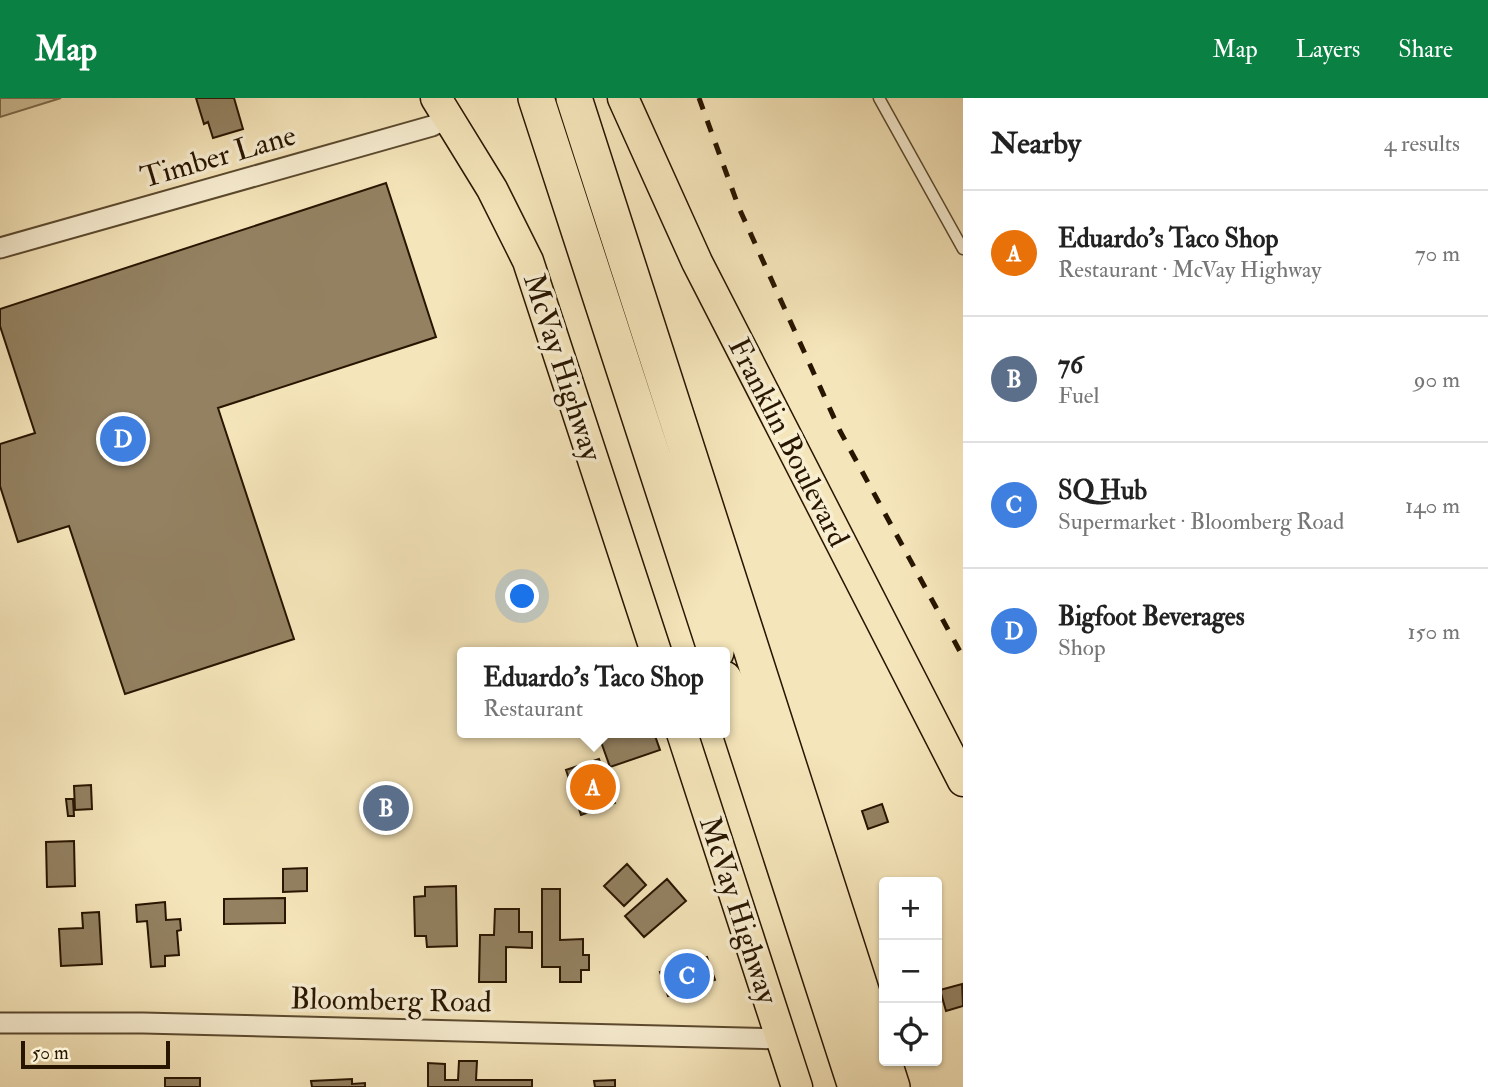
<!DOCTYPE html>
<meta charset="utf-8">
<style>
body{margin:0;font-family:"IM FELL Double Pica",serif;background:#f6f6f6;color:#222}
.controls{position:absolute;right:21px;bottom:21px;display:grid;overflow:hidden;border-radius:7px;box-shadow:0 2px 5px #0004}
.controls button{width:63px;height:63px;display:grid;place-items:center;padding:0;border:0;border-bottom:2px solid #e0e0e0;background:#fff;color:#222;font:35px sans-serif}
.scale{position:absolute;left:21px;bottom:18px;width:149px;box-sizing:border-box;padding-left:7px;border:4px solid #281500;border-top:0;font-size:19px;line-height:24px;white-space:nowrap;color:#281500;-webkit-text-stroke:5px #f8eed2;paint-order:stroke}
.you{position:absolute;left:523px;top:499px;width:24px;height:24px;margin:-18px;border:5px solid #fff;border-radius:50%;background:#1a73e8;box-shadow:0 0 0 10px #1a73e833}
.badge{display:grid;place-items:center;width:46px;height:46px;border-radius:50%;background:#0b8043;color:#fff;font-size:23px;font-weight:700}
.pin{position:absolute;translate:-50% -50%;border:4px solid #fff;box-shadow:0 2px 7px #0006}
.popup{position:absolute;left:457px;top:549px;width:273px;height:91px;box-sizing:border-box;display:grid;place-content:center;border-radius:7px;background:#fff;filter:drop-shadow(0 2px 5px #0005);font-size:23px;white-space:nowrap;color:#767676}
.popup b{font-size:26px;color:#222}
.popup::after{content:'';position:absolute;left:50%;top:100%;margin-left:-14px;border:14px solid transparent;border-top-color:#fff}
.list{margin:0;padding:0;list-style:none}
h2{display:flex;justify-content:space-between;align-items:center;height:91px;margin:0;padding:0 28px;font-size:30px}
h2 small{font-size:23px;font-weight:400;color:#767676}
.list li{display:grid;grid-template-columns:46px 1fr auto;gap:21px;align-items:center;box-sizing:border-box;height:126px;padding:0 28px;border-top:2px solid #e0e0e0}
.list b{display:block;font-size:26px;white-space:nowrap}
.list p{margin:0;font-size:23px;white-space:nowrap;color:#767676}
.list em{font-size:23px;font-style:normal;color:#767676}
.icon{flex:none;width:38px;height:38px;fill:none;stroke:currentColor;stroke-width:2;stroke-linecap:round;stroke-linejoin:round}
.map{position:relative;flex:none;width:963px;height:989px;overflow:hidden}
header{display:flex;align-items:center;gap:42px;box-sizing:border-box;height:98px;padding:0 35px;background:#0b8043;color:#fff}
header strong{font-size:33px}
nav{display:flex;gap:38px;margin-inline-start:auto;font-size:24px}
main{display:flex}
aside{flex:1;background:#fff}
.map>svg:first-child{display:block}
.green{fill:#d2c29a;stroke:#7d6c4d;stroke-width:2}
.building{fill:#938161;stroke:#281500;stroke-width:2}
.lines{fill:none;stroke-linecap:round;stroke-linejoin:round}
.lane-casing{stroke:#5b492e;stroke-width:13}
.street-casing{stroke:#5b492e;stroke-width:23}
.primary-casing{stroke:#281500;stroke-width:33}
.highway-casing{stroke:#281500;stroke-width:38}
.lane{stroke:#f8eed2;stroke-width:10}
.street{stroke:#f8eed2;stroke-width:19}
.primary{stroke:#f5e5ba;stroke-width:30}
.highway{stroke:#f5e5ba;stroke-width:35}
.rail{stroke:#281500;stroke-width:5;stroke-dasharray:12 12;stroke-linecap:butt}
.labels{text-anchor:middle;stroke-width:7;stroke-linejoin:round;paint-order:stroke}
.street-label{font-size:30px;fill:#281500;stroke:#f8eed2}
</style>
<header>
<strong>Map</strong>
<nav><a>Map</a><a>Layers</a><a>Share</a></nav>
</header>
<main>
<div class="map">
<svg width="963" height="989" viewBox="0 0 963 989">
<rect width="100%" height="100%" fill="#f5e5ba"/>
<filter id="stains"><feTurbulence type="fractalNoise" baseFrequency=".00286" numOctaves="4"/><feColorMatrix values="0 0 0 0 .2 0 0 0 0 .09 0 0 0 0 .02 0 0 0 .5 -.17"/></filter>
<radialGradient id="worn" r=".72"><stop offset=".6" stop-color="#630" stop-opacity="0"/><stop offset="1" stop-color="#630" stop-opacity=".3"/></radialGradient>
<!-- green -->
<path class="green" d="M0 0H61L0 19Z"/>
<!-- building -->
<path class="building" d="M196 0H234L243 31 213 40 208 24 204 26Z
M386 85 436 239 218 310 294 541 125 596 69 428 18 444 0 388V346L35 335 0 228V211Z
M620 635H654L660 652 610 669 600 641Z
M599 661 615 705 581 717 566 672Z
M91 687 92 711 75 712 74 688Z
M66 701H73L74 718H68Z
M882 706 888 724 868 731 862 713Z
M74 743 75 788 47 789 46 744Z
M627 766 646 787 624 808 604 788Z
M307 770V793L283 794V771Z
M667 781 686 803 644 839 625 818Z
M456 788 457 848 427 849 426 838H415L414 799 425 798V789Z
M542 791H560V842L583 841V857H589V872H581V884H560V869H542Z
M285 800V825L224 826V801Z
M165 804 166 822 180 821 181 832 177 833 179 857 165 858V868L151 869 147 823 137 824 136 807Z
M495 811H519V834H532V850L506 849V884H479L480 837H494Z
M99 814 102 866 61 868 59 831 83 830 82 815Z
M707 859 715 882 668 898 660 874Z
M962 886 963 908 946 913 940 892Z
M459 963H477L476 982H532V989H428V965L445 966V982H458Z
M165 980H200V989H165Z
M352 981V986L365 985V989H312L311 983Z
M615 982V989H595L594 983Z"/>
<g class="lines">
<!-- lane casing -->
<g class="lane-casing">
<path id="lane" d="M879 0 963 151"/>
</g>
<!-- street casing -->
<g class="street-casing">
<path id="street" d="M0 150 432 28 450 19
M0 925H143L781 941"/>
</g>
<!-- primary casing -->
<g class="primary-casing">
<path id="primary" d="M436 0 492 91 528 163 656 554
M623 0 697 164 963 683
M682 635 797 989"/>
</g>
<!-- highway casing -->
<g class="highway-casing">
<path id="highway" d="M536 0 716 554
M574 0 892 989
M724 581 856 989"/>
</g>
<!-- lane -->
<use href="#lane" class="lane"/>
<!-- street -->
<use href="#street" class="street"/>
<!-- primary -->
<use href="#primary" class="primary"/>
<!-- highway -->
<use href="#highway" class="highway"/>
<!-- rail -->
<path class="rail" d="M699 0 739 110 840 333 963 559"/>
</g>
<g class="labels">
<!-- street labels -->
<g class="street-label">
<text transform="translate(218 58) rotate(-16)" y="10">Timber Lane</text>
<text transform="translate(563 269) rotate(72)" y="10">McVay Highway</text>
<text transform="translate(789 344) rotate(63)" y="10">Franklin Boulevard</text>
<text transform="translate(739 812) rotate(72)" y="10">McVay Highway</text>
<text transform="translate(391 902) rotate(1)" y="10">Bloomberg Road</text>
</g>
</g>
<rect width="100%" height="100%" filter="url(#stains)"/>
<rect width="100%" height="100%" fill="url(#worn)"/>
</svg>
<div class="controls">
<button>+</button>
<button>−</button>
<button><svg class="icon" aria-label="locate" viewBox="0 0 24 24"><circle cx="12" cy="12" r="6"/><path d="M12 2v4M12 18v4M2 12h4M18 12h4"/></svg></button>
</div>
<div class="scale">50 m</div>
<div class="you"></div>
<div class="pin badge" style="left:593px;top:689px;background:#e8710a">A</div>
<div class="popup"><b>Eduardo's Taco Shop</b>Restaurant</div>
<div class="pin badge" style="left:386px;top:710px;background:#5c6f8a">B</div>
<div class="pin badge" style="left:687px;top:878px;background:#3f7fe0">C</div>
<div class="pin badge" style="left:123px;top:341px;background:#3f7fe0">D</div>
</div>
<aside>
<h2>Nearby<small>4 results</small></h2>
<ul class="list">
<li><span class="badge" style="background:#e8710a">A</span><div><b>Eduardo's Taco Shop</b><p>Restaurant · McVay Highway</p></div><em>70 m</em></li>
<li><span class="badge" style="background:#5c6f8a">B</span><div><b>76</b><p>Fuel</p></div><em>90 m</em></li>
<li><span class="badge" style="background:#3f7fe0">C</span><div><b>SQ Hub</b><p>Supermarket · Bloomberg Road</p></div><em>140 m</em></li>
<li><span class="badge" style="background:#3f7fe0">D</span><div><b>Bigfoot Beverages</b><p>Shop</p></div><em>150 m</em></li>
</ul>
</aside>
</main>
